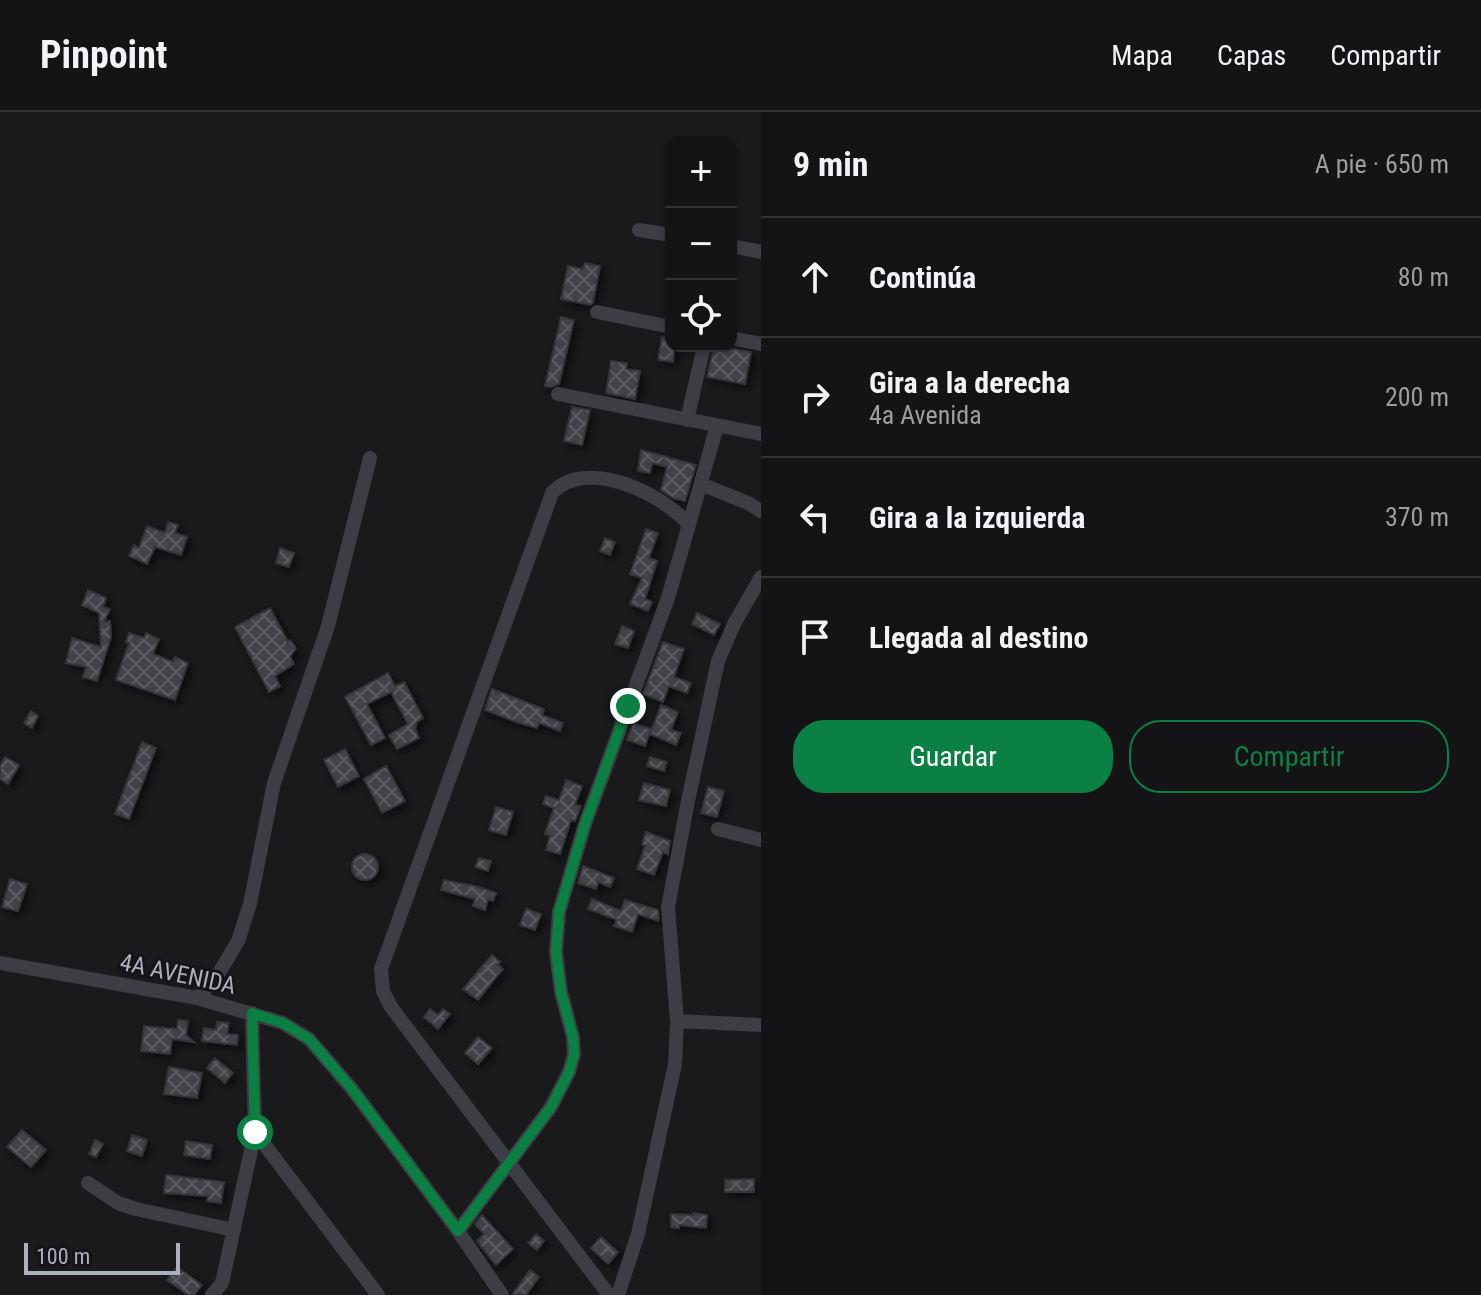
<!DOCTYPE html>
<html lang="es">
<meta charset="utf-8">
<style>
body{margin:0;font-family:"Roboto Condensed",sans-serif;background:#1d1d1f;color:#f1f3f6}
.controls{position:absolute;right:24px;top:24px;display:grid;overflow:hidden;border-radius:16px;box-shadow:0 2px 6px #0004}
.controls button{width:72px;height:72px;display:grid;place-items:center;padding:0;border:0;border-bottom:2px solid #333335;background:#141416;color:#f1f3f6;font:40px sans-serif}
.scale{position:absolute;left:24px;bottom:20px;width:156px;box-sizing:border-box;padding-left:8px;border:4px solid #acafbd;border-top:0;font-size:22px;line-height:28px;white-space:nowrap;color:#acafbd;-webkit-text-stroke:6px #151518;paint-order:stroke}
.stop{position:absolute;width:24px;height:24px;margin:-18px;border:6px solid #0b8043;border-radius:50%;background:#fff}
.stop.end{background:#0b8043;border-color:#fff;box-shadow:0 2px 8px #0008}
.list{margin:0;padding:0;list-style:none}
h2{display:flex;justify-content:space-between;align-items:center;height:104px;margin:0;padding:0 32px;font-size:34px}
h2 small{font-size:26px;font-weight:400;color:#9d9ea1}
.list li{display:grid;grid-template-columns:52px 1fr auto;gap:24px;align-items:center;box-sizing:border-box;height:120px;padding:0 32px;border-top:2px solid #333335}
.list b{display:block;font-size:30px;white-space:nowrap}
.list p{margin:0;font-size:26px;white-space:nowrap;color:#9d9ea1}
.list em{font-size:26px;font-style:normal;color:#9d9ea1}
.actions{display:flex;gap:16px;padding:24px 32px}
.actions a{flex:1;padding:18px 0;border:2px solid #0b8043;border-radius:32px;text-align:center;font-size:28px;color:#0b8043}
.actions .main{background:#0b8043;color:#fff}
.icon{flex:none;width:44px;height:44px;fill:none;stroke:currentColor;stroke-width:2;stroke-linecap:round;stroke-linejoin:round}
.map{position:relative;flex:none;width:761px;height:1183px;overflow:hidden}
header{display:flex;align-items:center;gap:48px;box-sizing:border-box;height:112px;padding:0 40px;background:#141416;border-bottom:2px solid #333335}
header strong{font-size:38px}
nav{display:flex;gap:44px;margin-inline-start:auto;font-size:28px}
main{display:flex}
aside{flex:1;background:#141416}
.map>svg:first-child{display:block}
.building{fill:url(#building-cross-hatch);stroke:#343439;stroke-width:2;filter:url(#shadow)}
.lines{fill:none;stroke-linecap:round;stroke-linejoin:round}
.minor{stroke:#3d3d44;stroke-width:14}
.route{stroke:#0b8043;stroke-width:10}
.labels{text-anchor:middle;stroke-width:6;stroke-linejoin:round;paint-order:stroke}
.street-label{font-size:24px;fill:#acafbd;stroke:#151518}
</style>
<header>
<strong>Pinpoint</strong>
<nav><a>Mapa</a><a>Capas</a><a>Compartir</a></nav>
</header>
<main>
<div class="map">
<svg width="761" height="1183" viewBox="0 0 761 1183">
<defs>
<pattern id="building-cross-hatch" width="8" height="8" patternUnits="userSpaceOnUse" patternTransform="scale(2)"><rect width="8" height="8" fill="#414247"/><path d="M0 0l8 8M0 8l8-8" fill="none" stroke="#5a5b60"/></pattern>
<filter id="shadow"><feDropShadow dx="3.5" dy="3.5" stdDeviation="4" flood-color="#0009"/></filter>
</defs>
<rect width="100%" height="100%" fill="#1a1a1d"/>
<!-- building -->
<path class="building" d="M585 151 600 154 593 191 590 193 561 187 568 154 583 157Z
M561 205 574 208 559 272 551 275 545 274Z
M662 225 671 227V234H675L673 250 658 248Z
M714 234 751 240 745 272 707 265Z
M611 249 627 251 626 257 640 259 635 287 606 281Z
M572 295 590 298 582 333 564 329Z
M641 338 696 353 685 389 673 386 661 378 667 355 652 351 650 361 638 359Z
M168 410 178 413 175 421 187 425 181 443 155 435 147 452 129 444 134 433 139 436 147 414 165 421Z
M646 417 658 421 649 446 657 449 645 487 652 490 648 499 630 492 642 466 630 462Z
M605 426 615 430 610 443 600 439Z
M280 436 294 441 289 455 276 451Z
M88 478 106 486 103 495 110 497 104 510 110 509 111 525 97 569 83 565 86 555 66 551 72 526 101 535 99 501 82 493Z
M270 496 288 530 290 528 296 536 290 545 294 552 275 564 280 574 269 580 235 515Z
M697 501 720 512 714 523 692 512Z
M622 514 634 519 628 536 615 532Z
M129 521 144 526 146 521 159 527 153 542 173 550 175 545 188 551 175 588 116 568 129 531 126 530Z
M663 530 684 537 674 565 691 571 687 581 669 574 663 590 643 582Z
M388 561 395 574 404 570 423 606 417 610 415 617 419 626 397 637 389 623 408 612 391 580 367 592 385 626 371 633 345 585Z
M492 577 544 597 542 603 563 611 560 619 539 611 537 616 519 611 485 598Z
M661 593 678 600 671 618 681 621 676 633 650 622Z
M31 599 38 604 32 616 24 611Z
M633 611 651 617 645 634 627 628Z
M142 630 156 636 129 707 115 702Z
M345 637 359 664 338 675 324 648Z
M5 645 19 653 8 672 0 667V654Z
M650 645 667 650 664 659 647 654Z
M386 654 405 689 382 701 364 667Z
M566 668 582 674 575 693 581 694 575 709 571 708 560 742 546 738 550 724 545 722 554 696 543 692 546 684 559 688Z
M644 671 670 678 666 694 639 688Z
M708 675 724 679 717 705 701 701Z
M496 695 513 700 506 723 489 718Z
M646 720 670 729 668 742 663 740 654 763 637 757 645 734 642 732Z
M352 755a13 13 0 1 1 26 0a13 13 0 1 1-26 0Z
M479 746 491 749 488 759 475 755Z
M583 754 614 766 610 775 598 770 596 777 578 771Z
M10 767 27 772 18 799 2 795Z
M444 768 479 775 496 781 493 789 488 787 485 798 473 794 475 787 441 778Z
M592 787 621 799 625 788 658 798 659 806 658 809 638 802 632 820 614 814 617 808 588 797Z
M526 797 541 802 535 818 520 813Z
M492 843 500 850 498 853 503 857 478 888 463 877Z
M430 897 438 903 443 897 450 902 438 917 424 905Z
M178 908 188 909 186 923 194 930 172 927 170 942 141 939 144 914 177 917Z
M217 910 229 911 227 922 238 923 237 933 202 929 204 916 216 918Z
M478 925 492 936 478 952 465 941Z
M215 946 233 961 225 971 207 956Z
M169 955 202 961 197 986 164 982Z
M22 1018 46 1038 31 1055 7 1035Z
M132 1023 147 1028 142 1044 127 1039Z
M95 1028 103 1032 96 1045 89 1042Z
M186 1029 212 1033 210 1047 184 1043Z
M166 1063 224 1070 221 1091 207 1089 208 1084 164 1081Z
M754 1067V1080H725V1068Z
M693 1101 707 1103 706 1116 679 1113V1116L671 1115V1102L693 1103Z
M482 1103 513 1137 496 1153 477 1129 484 1122 475 1112Z
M536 1122 544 1129 537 1138 528 1131Z
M601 1125 618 1140 608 1152 591 1136Z
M177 1155 202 1173 194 1183H188L167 1168Z
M530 1158 539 1165 526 1183H512Z"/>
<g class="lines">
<!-- minor -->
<path class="minor" d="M639 118 671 123
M731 134 761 140
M597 200 671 215
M731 226 761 232
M558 282 761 322
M687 308 704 234
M701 372 748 391 761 399
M718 717 761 728
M0 851 197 886 283 911 309 927 352 977 458 1119 502 1183
M197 886 216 866 238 829 250 792 274 671 328 514 370 346
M677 909 761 913
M255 1020 378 1183
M88 1071 118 1091 136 1097 234 1118
M458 1119 551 995 569 960 574 942 573 925 561 880 556 840 559 800 585 712 668 486 717 314
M212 1183 222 1171 255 1020 252 901
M609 1183 391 895 383 879 381 857 552 381C586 344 663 382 689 413
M618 1183 638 1122 675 952 677 909 668 795 688 689 718 549 734 512 761 465"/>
</g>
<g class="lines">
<!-- route -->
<path class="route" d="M255 1020 252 901 283 911 309 927 352 977 458 1119 551 995 569 960 574 942 573 925 561 880 556 840 559 800 585 712 628 594"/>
</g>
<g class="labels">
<!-- street labels -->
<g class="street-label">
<text transform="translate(178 862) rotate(12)" y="8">4A AVENIDA</text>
</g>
</g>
</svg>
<div class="controls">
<button>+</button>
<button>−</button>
<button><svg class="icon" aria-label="locate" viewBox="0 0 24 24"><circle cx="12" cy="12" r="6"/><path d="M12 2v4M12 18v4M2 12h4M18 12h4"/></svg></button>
</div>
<div class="scale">100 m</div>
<div class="stop" style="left:255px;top:1020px"></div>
<div class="stop end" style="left:628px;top:594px"></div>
</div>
<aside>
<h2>9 min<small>A pie · 650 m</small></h2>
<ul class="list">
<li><svg class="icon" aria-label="ahead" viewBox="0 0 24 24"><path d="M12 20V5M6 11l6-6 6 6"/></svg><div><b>Continúa</b></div><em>80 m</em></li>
<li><svg class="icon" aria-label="right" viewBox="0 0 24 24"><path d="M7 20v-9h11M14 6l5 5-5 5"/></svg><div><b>Gira a la derecha</b><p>4a Avenida</p></div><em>200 m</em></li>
<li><svg class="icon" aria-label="left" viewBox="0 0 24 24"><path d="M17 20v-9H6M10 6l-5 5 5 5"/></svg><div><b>Gira a la izquierda</b></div><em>370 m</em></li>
<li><svg class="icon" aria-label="arrive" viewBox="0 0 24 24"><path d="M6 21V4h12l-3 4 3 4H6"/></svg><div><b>Llegada al destino</b></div></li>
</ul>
<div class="actions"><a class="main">Guardar</a><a>Compartir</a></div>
</aside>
</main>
